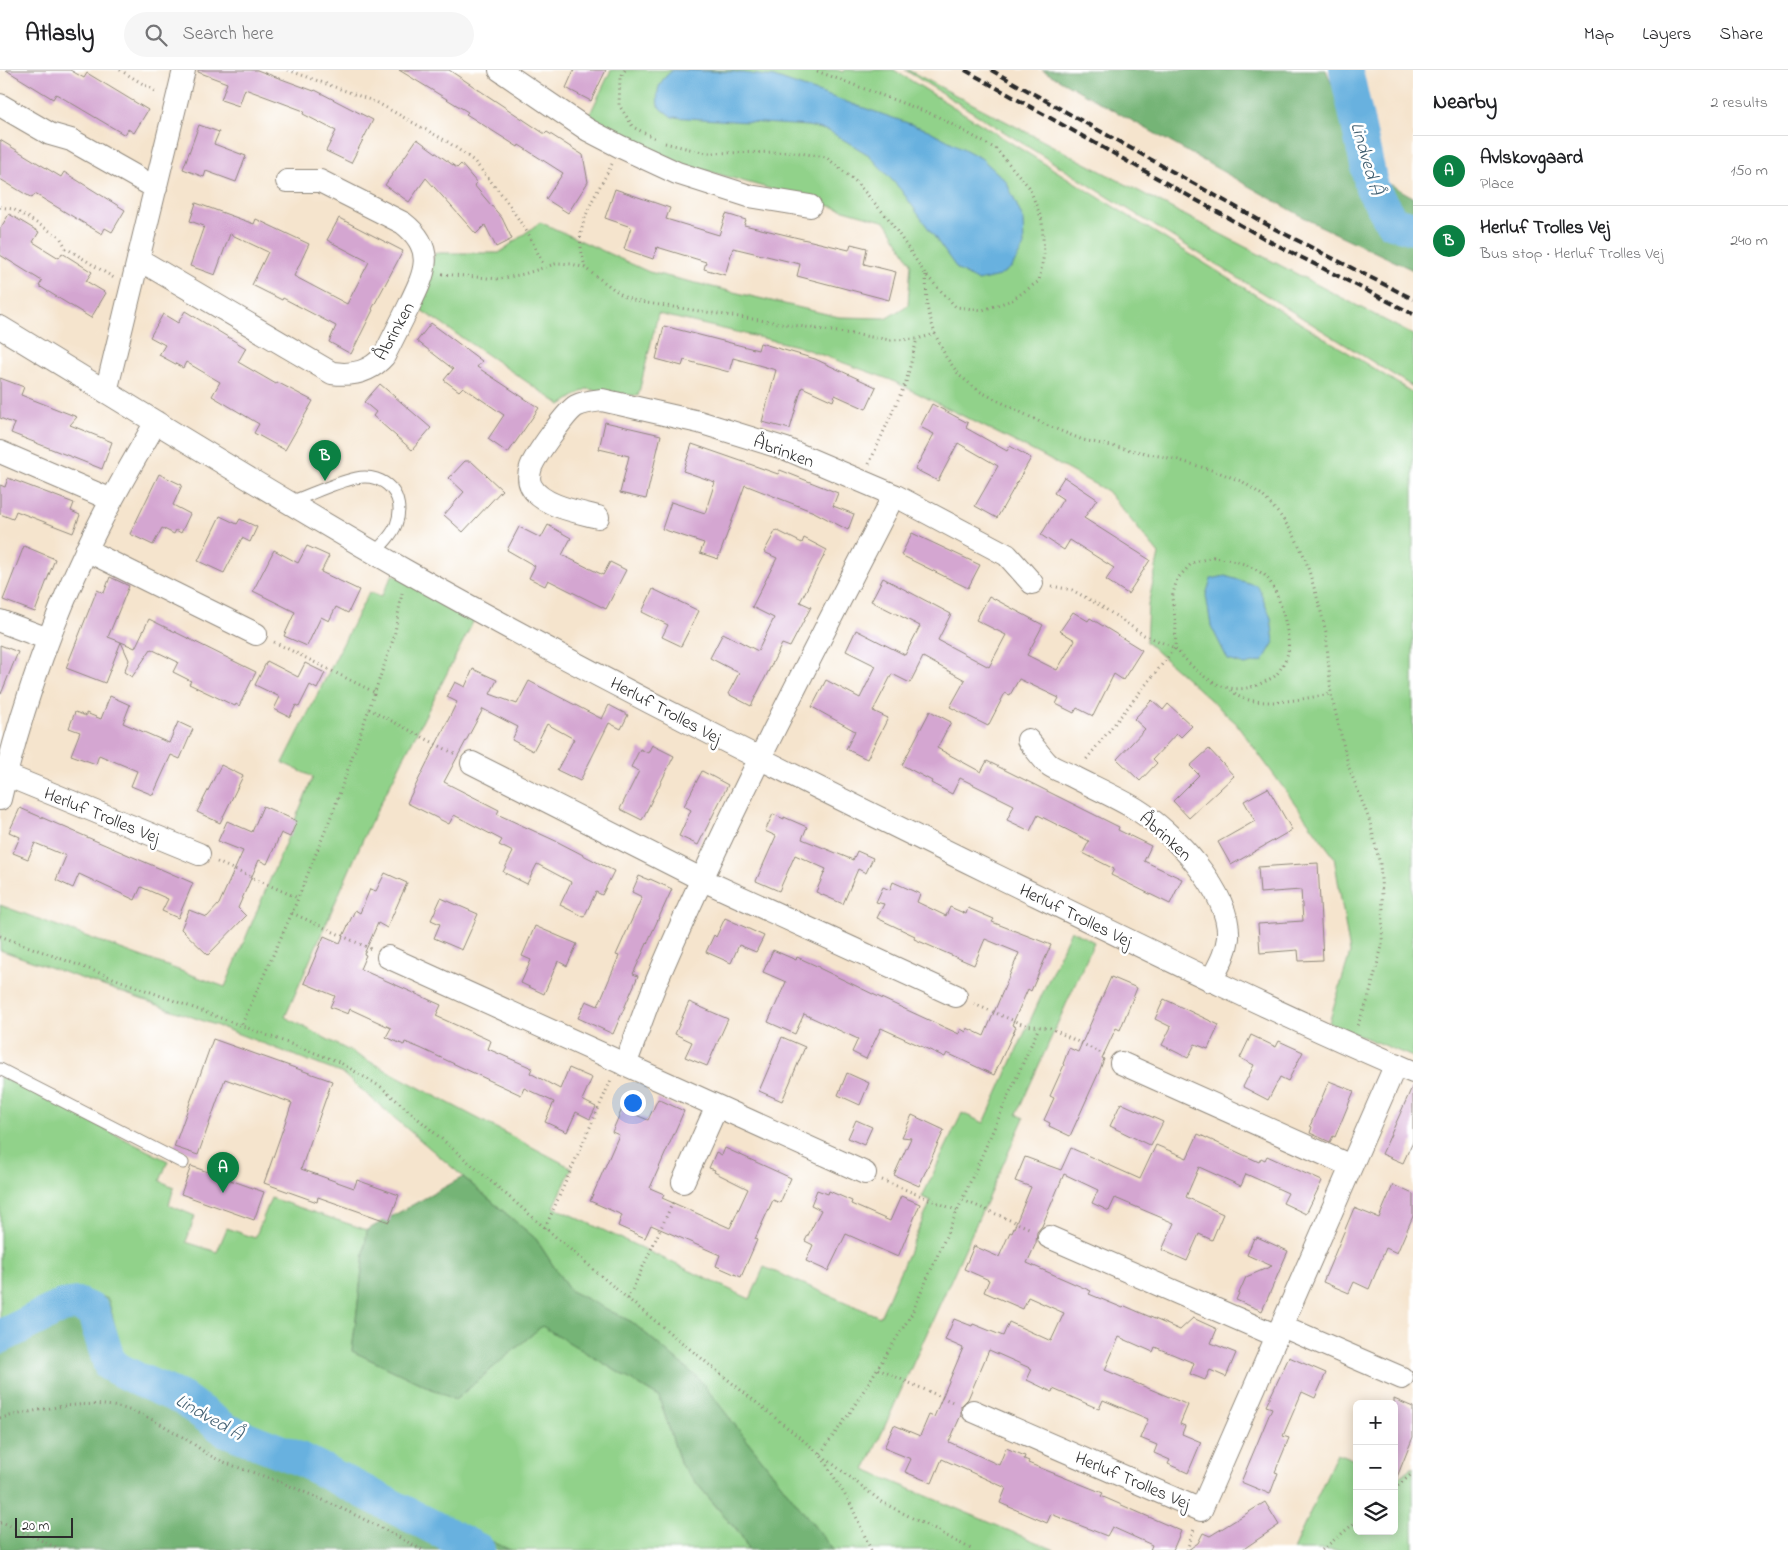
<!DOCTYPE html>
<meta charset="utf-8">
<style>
body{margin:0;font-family:"Indie Flower",sans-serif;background:#f6f6f6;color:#202124}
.controls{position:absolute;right:15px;bottom:15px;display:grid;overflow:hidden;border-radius:8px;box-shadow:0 2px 12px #0003}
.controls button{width:45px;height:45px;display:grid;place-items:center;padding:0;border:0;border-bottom:1px solid #e0e0e0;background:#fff;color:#202124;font:25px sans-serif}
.scale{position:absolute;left:15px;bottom:12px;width:58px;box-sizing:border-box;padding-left:5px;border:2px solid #2b2b2b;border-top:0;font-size:14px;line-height:18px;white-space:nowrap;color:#2b2b2b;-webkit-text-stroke:4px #fff;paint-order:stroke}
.you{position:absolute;left:632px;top:1032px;width:18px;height:18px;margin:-12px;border:4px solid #fff;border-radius:50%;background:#1a73e8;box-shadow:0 0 0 8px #1a73e833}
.badge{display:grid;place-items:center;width:32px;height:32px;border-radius:50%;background:#0b8043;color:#fff;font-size:16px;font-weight:700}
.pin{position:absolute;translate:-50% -41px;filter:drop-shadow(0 1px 2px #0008)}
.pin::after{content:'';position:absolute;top:26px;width:18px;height:15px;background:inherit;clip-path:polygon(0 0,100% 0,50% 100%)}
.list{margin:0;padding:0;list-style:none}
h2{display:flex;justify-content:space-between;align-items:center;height:65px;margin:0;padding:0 20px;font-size:21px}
h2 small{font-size:16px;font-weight:400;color:#757577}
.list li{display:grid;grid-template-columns:32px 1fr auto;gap:15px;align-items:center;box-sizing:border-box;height:70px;padding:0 20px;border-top:1px solid #e0e0e0}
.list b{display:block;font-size:19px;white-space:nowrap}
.list p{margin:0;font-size:16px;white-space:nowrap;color:#757577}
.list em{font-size:16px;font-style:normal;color:#757577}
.icon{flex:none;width:28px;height:28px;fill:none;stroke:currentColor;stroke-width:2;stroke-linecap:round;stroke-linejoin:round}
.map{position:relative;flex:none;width:1413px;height:1480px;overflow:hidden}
header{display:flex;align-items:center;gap:30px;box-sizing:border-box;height:70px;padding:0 25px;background:#fff;border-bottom:1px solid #e0e0e0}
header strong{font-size:24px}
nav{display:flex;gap:28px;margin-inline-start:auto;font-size:18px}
.search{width:350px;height:45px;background:#f6f6f6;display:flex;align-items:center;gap:12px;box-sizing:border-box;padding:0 18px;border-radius:28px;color:#757577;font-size:19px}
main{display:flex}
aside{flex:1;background:#fff}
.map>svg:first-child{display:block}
.green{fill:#91d28a;stroke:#5e7e5a}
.forest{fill:#74b476;stroke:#507050}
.water{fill:#67b1df;stroke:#496e85}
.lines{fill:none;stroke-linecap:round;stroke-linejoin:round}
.river{stroke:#67b1df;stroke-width:34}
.building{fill:#d4a6d1}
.lane-casing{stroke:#90887c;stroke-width:13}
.street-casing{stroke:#90887c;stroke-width:24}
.path{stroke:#90887c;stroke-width:3;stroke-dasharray:1 4;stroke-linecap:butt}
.lane{stroke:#fff;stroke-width:11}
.street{stroke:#fff;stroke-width:22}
.rail{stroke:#2b2b2b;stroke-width:4;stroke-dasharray:8 4;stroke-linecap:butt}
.labels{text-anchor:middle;stroke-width:5;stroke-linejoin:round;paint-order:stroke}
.street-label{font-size:18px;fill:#2b2b2b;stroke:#fff}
.water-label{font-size:19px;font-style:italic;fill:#436173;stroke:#fff}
</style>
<header>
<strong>Atlasly</strong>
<div class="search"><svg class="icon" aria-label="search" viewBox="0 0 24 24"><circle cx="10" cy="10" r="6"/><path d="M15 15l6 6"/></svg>Search here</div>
<nav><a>Map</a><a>Layers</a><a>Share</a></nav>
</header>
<main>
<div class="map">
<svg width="1413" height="1480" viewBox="0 0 1413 1480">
<rect width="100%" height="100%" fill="#fff"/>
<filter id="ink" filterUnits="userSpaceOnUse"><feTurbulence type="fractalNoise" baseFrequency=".02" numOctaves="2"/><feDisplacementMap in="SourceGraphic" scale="10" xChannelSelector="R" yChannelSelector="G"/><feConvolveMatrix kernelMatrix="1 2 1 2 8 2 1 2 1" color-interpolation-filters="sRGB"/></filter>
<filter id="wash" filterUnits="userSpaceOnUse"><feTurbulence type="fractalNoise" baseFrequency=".0096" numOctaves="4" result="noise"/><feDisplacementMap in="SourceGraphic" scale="20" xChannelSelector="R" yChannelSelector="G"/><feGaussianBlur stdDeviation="1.12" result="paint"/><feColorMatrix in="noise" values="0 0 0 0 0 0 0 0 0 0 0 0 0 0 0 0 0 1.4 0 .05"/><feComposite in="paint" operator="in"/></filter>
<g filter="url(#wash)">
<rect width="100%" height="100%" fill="#f5e4cd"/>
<!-- green -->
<path class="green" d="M611 0H837L843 2 844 0H894L1413 323V987L1329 953 1350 883 1334 787 1236 653 1146 572 1148 535 1159 484 1107 421 1039 384 891 310 797 276 658 244 638 326 586 319 561 335 418 238 435 183H499L540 152 649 202 839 247 887 248 908 235 911 193 886 152 683 94 587 50Z
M905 0H908L1413 265V317Z
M393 504 474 550 367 760 285 947 572 1098 554 1137 750 1229 764 1197 880 1247 931 1131 922 1127 962 1043 984 1053 1071 860 1094 872 1017 1044 1024 1048 865 1400 1055 1480H833L699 1309 632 1252 569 1220 536 1169 343 1004 215 955 0 880V835L225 917 313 707 283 693 369 522 381 527Z
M0 1006 168 1091 160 1111 174 1117 169 1135 195 1146 186 1172 217 1182 227 1158 255 1168 271 1128 367 1160 352 1281 455 1330 542 1256 659 1327 681 1395 741 1466 748 1480H510L297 1379 122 1286 81 1220 0 1249Z
M1337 1383 1357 1391V1461H1394V1406L1398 1408 1413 1396V1480H1293Z"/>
<!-- forest -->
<path class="forest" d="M1042 0H1326L1368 102 1413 127V200L1316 154Z
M463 1107 536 1169 569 1220 632 1252 699 1309 833 1480H748L741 1465 681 1395 659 1327 542 1256 455 1330 352 1281 367 1160Z
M81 1220 108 1229 123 1286 297 1379 510 1480H0V1249Z"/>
<!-- water -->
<path class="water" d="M673 0 735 2 774 7 928 60 981 88 1006 111 1023 149 1024 176 1012 197 999 206 978 211 958 200 901 120 869 85 829 61 808 56 672 47 658 36C656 19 659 11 673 0Z
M1225 506 1258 516 1271 548 1274 572 1263 591 1245 595 1228 590 1211 556 1206 525 1211 509Z"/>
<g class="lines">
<!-- river -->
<path class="river" d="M1346 0 1372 118 1392 152 1413 158
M0 1267 62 1236 77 1234 93 1241 110 1295 137 1309 183 1329 226 1360 302 1390 478 1480"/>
</g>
<g id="blocks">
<!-- building -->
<path class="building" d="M6 0H70L84 8 87 3 148 40 134 63 128 59 125 65 56 24 53 29Z
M198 0H257L314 21 315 20 373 50 351 93 326 81 336 61 303 44 304 41 245 19 239 36 221 30 227 13 198 2Z
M399 0H449L545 64 547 62 583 85 588 112 568 143 546 129 563 103 519 75 518 77 466 44 468 42Z
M574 0H606L591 31 566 18Z
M199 55 219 62 214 74 246 86 236 112 206 101 204 107 183 99Z
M417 69 457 98 461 94 477 113 474 115 502 148 512 169 496 177 485 155 476 164 426 108 409 132 385 115Z
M0 70 61 107 64 102 125 140 112 162 105 158 102 164 35 124 32 128 0 109Z
M615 119 670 138 666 149 719 165 726 144 746 150 744 155 849 180 851 174 867 178 864 194 896 202 889 230 797 206 800 194 733 178 725 205 704 199 706 192 657 177 653 189 624 179 631 157 605 148Z
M196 133 254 154 256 149 309 174 294 206 347 234 369 192 327 170 339 148 403 181 372 239 373 240 351 284 329 272 336 256 283 228 282 230 252 215 268 182 230 164 215 205 190 196 204 156 190 151Z
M9 144 39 162 33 172 59 188 62 183 92 202 86 211 106 223 91 248 39 216 42 211 0 185V159Z
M185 241 246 278 238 292 276 314 277 312 313 331 285 380 254 363 259 354 212 326 220 312 186 292 183 298 159 285 165 275 150 267 163 244 178 253Z
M431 253 482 291 477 297 539 338 508 383 488 369 504 345 463 317 459 321 444 310 453 299 417 271Z
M664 256 758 280 760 273 815 289 876 317 866 339 835 325 833 331 802 317 790 359 762 352 776 300 733 288 729 302 684 290 682 296 656 289Z
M0 308 24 317 21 325 77 347 70 355 112 372 102 399 11 363 15 354 0 348Z
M380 314 431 358 412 380 373 346 376 342 364 332Z
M932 334 968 353 966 358 1007 381 1010 376 1031 388 997 448 975 436 998 396 958 373 938 411 915 399 934 364 920 357Z
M605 352 661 365 646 429 620 423 629 386 599 379Z
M692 374 778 404 780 400 838 423 833 436 854 444 848 460 814 442 745 415 718 489 700 483 704 473 662 459 671 432 705 443 715 412 683 401Z
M465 391H471L502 420 463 462 444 445 464 422 449 408Z
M159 404 182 415 173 435 190 444 181 463 176 460 174 464 162 458 153 475 130 464Z
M1064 407 1097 429 1084 448 1150 490 1128 524 1106 510 1114 498 1070 470 1064 480 1041 465 1063 429 1054 423Z
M8 408 74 433 71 441 80 445 73 463 16 441 13 449 0 444V415L5 417Z
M220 446 237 454 240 449 257 457 250 472 242 468 224 503 198 491Z
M548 455 571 468 562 485 603 505 610 492 626 500 606 539 548 510 545 516 529 508 535 496 507 480 519 457 541 468Z
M776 460 802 473 804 468 827 480 800 532 811 537 790 577 782 574 751 636 728 624 739 603 710 588 723 563 758 581 774 548 752 537 777 488 764 482Z
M912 463 980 495 968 518 901 485Z
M24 476 55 489 35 542 3 530Z
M307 476 329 486 321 502 359 520 348 543 336 537 329 551 321 547 307 576 284 566 295 542 253 521 274 480 298 493Z
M110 507 129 516 108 567 121 572 105 613 66 598 97 520 104 523Z
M883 508 951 544 938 570 989 597 1006 565 976 550 989 526 1043 555 1027 585 1057 600 1075 570 1060 561 1073 542 1088 551 1090 548 1142 580 1123 610 1114 604 1093 646 1077 638 1074 643 1056 634 1059 628 1019 609 1010 625 1005 623 988 656 950 637 965 610 923 587 910 613 892 604 873 641 888 648 867 689 846 679 855 661 812 637 826 610 860 628 876 596 846 581 856 560 905 585 920 556 871 531Z
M653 519 699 541 681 576 662 567 668 555 642 542Z
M149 549 256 602 239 636 236 634 235 636 189 614 191 611 173 602 178 592 151 579 132 607 124 602 129 590 121 572 135 578Z
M0 575 18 582 1 624H0Z
M267 591 298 607 305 593 325 603 317 619 310 615 299 637 296 635 290 647 274 639 280 627 255 615Z
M473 599 497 610 490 624 517 634 529 611 602 649 609 635 628 645 621 659 609 653 580 711 557 700 574 669 547 654 533 681 512 670 518 657 483 639 444 712 499 740 497 744 558 772 614 801 602 825 596 822 584 847 560 835 571 812 537 794 527 814 503 802 513 782 499 775 502 770 454 745 449 754 407 733 457 632 447 627 455 612 465 617Z
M110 626 130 635 123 653 169 673 178 652 193 659 180 689 171 685 153 725 131 716 137 701 99 685 96 694 71 685 80 662 69 658 75 642 86 646V643L101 649Z
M1152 630 1163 640 1168 634 1192 656 1181 667 1177 663 1153 689 1157 693 1140 711 1117 689 1145 659 1134 649Z
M930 641 951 652 937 678 981 702 987 691 1119 757 1118 760 1151 776 1144 791 1182 809 1170 834 1111 805 1114 799 1083 783 1089 771 1038 745 1030 761 1007 750 1014 735 960 708 952 724 931 713 932 711 902 695Z
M652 675 674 686 642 750 620 739 639 701 631 697 640 679 648 683Z
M1209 679 1234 706 1189 748 1173 731 1199 705 1190 696Z
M221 695 243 706 220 753 197 742Z
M702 701 728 715 698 775 679 766 691 740 684 736Z
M1268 718 1292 760 1231 795 1218 772 1255 751 1244 731Z
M263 736 297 751 290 767 281 763 267 794 259 790 238 838 246 846 208 885 181 859 189 840 207 847 219 834 243 781 218 771 227 751 252 762Z
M20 738 193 813 178 848 162 841 168 829 141 817 135 830 79 804 73 818 56 810 66 786 35 773 28 789 13 783 20 767 9 762Z
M773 744 784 749V747L807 757 802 769 853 790 857 781 873 788 866 803 858 799 843 834 816 822 826 799 795 785 779 821 756 811 776 766 765 761Z
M1318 793 1323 890 1299 891 1298 880 1260 883 1258 854 1303 851 1301 820 1260 823 1258 797Z
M385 803 407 813 387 858 378 853 364 884 366 885 360 899 441 935 436 946 491 971 488 979 532 998 530 1003 560 1019 569 998 592 1008 582 1030 596 1037 590 1049 576 1042 567 1062 545 1052 554 1032 524 1018 521 1025 420 978 405 972 404 975 386 967 391 958 350 939 348 944 330 937 335 926 304 913 324 866 340 873 355 840 360 843 370 819 376 821Z
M639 806 649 810 650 809 672 819 633 904 638 906 613 964 578 948 586 931 598 936 619 886 616 885 642 827 632 822Z
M893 812 920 824 917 832 946 846 950 837 966 844 968 838 994 849 992 852 1051 875 1031 921 1028 919 1012 955 1016 957 994 1005 947 983 945 987 881 958 866 989 852 982 858 969 804 944 795 964 768 952 786 912 763 902 773 880 796 890 797 887 819 897V898L881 928 959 964 961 959 966 962 967 958 984 966 1019 883 985 869 974 895 914 869 915 866 877 848 884 834 876 832 883 817 890 820Z
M441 828 478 844 462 880 434 868 440 854 431 850Z
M725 848 764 866 756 882 739 875 731 893 706 882 714 865 716 867Z
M535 856 577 874 567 896 558 891 544 924 521 913 531 890 522 886Z
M1111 907 1137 918 1120 960 1116 958 1102 988 1104 989 1099 1002 1070 1066 1049 1056 1050 1053 1044 1050 1054 1028 1050 1026 1064 995 1063 994 1069 978 1078 982Z
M1164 929 1219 955 1208 979 1195 974 1188 988 1162 975 1171 957 1155 949Z
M689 932 728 949 707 996 685 987 692 972 675 964Z
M1251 965 1276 977 1279 971 1303 982 1288 1011 1280 1007 1268 1030 1243 1017 1254 995 1240 988Z
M782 967 805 977 782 1031 759 1021Z
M213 969 332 1011 301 1099 354 1118 357 1110 399 1125 389 1152 318 1127 317 1132 264 1113 292 1033 225 1009 198 1085 174 1077Z
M847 1003 869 1013 860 1035 838 1025Z
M1329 1011 1354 1021 1335 1067 1333 1066 1330 1072 1310 1063 1312 1057 1310 1056Z
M1413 1015V1071L1403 1093 1382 1084Z
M658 1029 684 1041 650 1118 664 1124 662 1128 730 1158 748 1119 714 1102 715 1100 709 1098 716 1082 722 1085 725 1078 791 1108 780 1133 773 1130 755 1169 757 1170 741 1207 716 1196 720 1185 651 1155 645 1168 618 1156 622 1145 590 1131 619 1065 612 1062 622 1039 648 1050Z
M1121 1033 1163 1052 1151 1076 1110 1056Z
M912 1045 944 1060 919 1116 894 1105 911 1068 902 1067Z
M856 1050 872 1057 864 1075 848 1068Z
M1198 1064 1259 1092 1261 1088 1265 1090 1267 1086 1322 1111 1306 1144 1283 1133 1288 1123 1246 1104 1241 1116 1199 1097 1186 1127 1223 1144 1212 1170 1199 1164 1187 1191 1162 1180 1174 1153 1115 1128 1109 1141 1092 1133 1098 1120 1064 1104 1042 1156 1037 1162 1036 1173 1027 1193 1091 1221 1089 1224 1123 1238 1125 1236 1180 1260 1193 1248 1217 1259 1211 1273 1236 1283 1226 1307 1210 1300 1205 1310 1190 1304 1194 1293 1155 1277 1153 1282 1119 1267 1105 1300 1188 1335 1180 1354 1185 1356 1182 1364 1201 1372 1188 1403 1168 1394 1170 1390 1154 1383 1157 1375 1140 1368 1148 1349 1103 1330 1099 1339 1053 1319 1052 1322 1027 1310 1032 1299 989 1280 968 1329 961 1336V1345L949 1372 999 1395 1006 1378 1025 1386 1024 1389 1029 1391 1028 1393 1103 1423 1101 1426 1181 1461 1173 1480H1150L1152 1475 1112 1457 1107 1466 1051 1444 1047 1453 1000 1433 1006 1418 942 1389 932 1413 905 1402 911 1389 884 1378 894 1355 920 1366 929 1345 934 1347 963 1278 945 1270 954 1249 972 1256 973 1254 1003 1266 1009 1252 1051 1271 1064 1243 1028 1227 1023 1239 984 1222 989 1210 964 1199 974 1176 999 1187 1010 1162 1012 1163 1031 1117 1015 1111 1025 1087 1061 1100 1071 1078 1140 1109 1156 1075 1187 1088Z
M191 1096 264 1122 254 1150 181 1124Z
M1393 1115 1413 1124V1146L1397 1183 1386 1178 1369 1219 1354 1212 1349 1223 1323 1212 1354 1138 1379 1148Z
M817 1120 828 1124 829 1121 852 1131 851 1134 890 1151 901 1126 920 1134 898 1187 846 1164 828 1201 806 1191 813 1175 805 1171 821 1140 811 1135Z
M1257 1167 1288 1181 1262 1241 1236 1230 1246 1207 1272 1196 1247 1185 1254 1168 1256 1169Z
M1289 1287 1326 1303 1315 1328 1302 1322 1283 1366 1289 1368 1275 1402 1278 1403 1270 1424 1241 1412 1272 1338 1266 1336Z
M1394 1329 1413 1337V1367L1395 1412Z
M1265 1432 1279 1455 1242 1480H1188L1198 1473 1203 1463 1210 1466Z"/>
</g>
</g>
<g filter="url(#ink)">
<use href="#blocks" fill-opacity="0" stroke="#90887c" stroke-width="1"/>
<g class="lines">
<!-- lane casing -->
<g class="lane-casing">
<path id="lane" d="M290 432C312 424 334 413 356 408 385 402 407 426 396 455 392 465 383 474 375 482
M0 999 183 1093"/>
</g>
<!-- street casing -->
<g class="street-casing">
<path id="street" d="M500 0 588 60 621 77 677 103 749 126 810 136
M0 35 50 64 71 70 156 118
M138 189 332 303C353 306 370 302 384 286 392 270 400 254 408 238 424 205 438 180 403 153L320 111H287
M0 257C135 339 269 423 406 501 600 610 799 709 999 807 1136 874 1273 942 1413 1002
M106 322 184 0
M0 382 112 430
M598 447C579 442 541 436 531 416 528 410 529 403 531 397 535 386 567 341 576 336 584 332 594 331 602 330L699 352 786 379 894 425 1007 485 1032 513
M86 480 256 564
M0 551 48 569
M1028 670C1035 678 1041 687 1048 694 1054 699 1064 702 1072 706 1093 717 1116 727 1136 739 1173 762 1231 822 1228 868 1226 884 1218 897 1211 911
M472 693 703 810 956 926
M6 705 199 784
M0 729C20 643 49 559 87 479 107 435 132 394 156 352
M388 887 865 1103
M1121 993 1351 1096
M625 995C637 964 647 933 660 903 730 740 813 583 894 425
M683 1112 717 1036
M1049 1167 1277 1266
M1282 1256 1402 1308
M973 1341 1201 1440 1396 994"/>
</g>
<!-- path -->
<path class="path" d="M120 0 158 23
M288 0 376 32 448 72 474 91 503 126 529 165 544 196
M625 0 620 8 619 35 633 57 657 69
M665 73 706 83 793 82 826 87 855 111 888 148 926 205 956 237 983 240 1012 230 1039 211 1044 184 1042 150 1029 117 996 79 937 46 814 0
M612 94C601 116 585 139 581 163 579 174 583 187 585 198L626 228 640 232 891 270 917 269 935 264 946 287 960 306 979 321 1046 355 1083 370 1178 390 1218 402 1243 412 1262 425 1280 445 1294 465 1305 488 1319 534 1326 562 1331 624 1349 698 1369 749 1380 794 1383 840 1382 876 1368 930 1357 956
M0 137 13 139 60 167 66 178 114 208
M442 204 499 209 524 204 558 193 572 194 585 198
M926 205 927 237 935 264
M869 394 906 312 917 269
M1213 487C1231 489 1247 493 1263 504 1278 515 1291 564 1288 582 1287 588 1280 601 1276 605 1273 608 1269 609 1266 611 1227 632 1200 607 1175 578L1176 555 1172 528 1177 509 1192 493Z
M1052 516 1072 520 1101 536 1144 565 1175 578 1085 691
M274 572 374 622
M1231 620C1234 622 1237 626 1240 627 1265 638 1305 628 1331 624
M369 639 455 684
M217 792 298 828
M292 843 371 879
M0 866 339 992 381 1017 628 1229 820 1384 882 1432 973 1480
M974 934 1024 955 1050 958 1105 985
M242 954 292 843 334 739 394 567 402 523
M882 1110 958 1141
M963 1130 1031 1159
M545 1158 611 1010
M628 1229 674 1130
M878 1299 955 1333
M0 1348C34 1341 71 1332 105 1335 137 1338 165 1356 192 1373 200 1379 208 1385 217 1389 239 1399 263 1405 285 1414 332 1433 378 1455 422 1480
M1394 1419 1413 1403
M0 1453H4L62 1480
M871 1480 851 1435 820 1384 849 1344 911 1245 1039 957
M1187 1480 1194 1459
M1322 1480 1357 1451"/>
<!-- lane -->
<use href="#lane" class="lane"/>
<!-- street -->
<use href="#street" class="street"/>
<!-- rail -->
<path class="rail" d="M965 0 1269 171 1413 244
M991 0 1275 159 1413 229"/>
</g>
</g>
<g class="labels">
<!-- street labels -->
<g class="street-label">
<text transform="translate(394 261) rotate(-61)" y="6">Åbrinken</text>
<text transform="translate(784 381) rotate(20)" y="6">Åbrinken</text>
<text transform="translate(666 640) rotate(28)" y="6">Herluf Trolles Vej</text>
<text transform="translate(102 745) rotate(22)" y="6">Herluf Trolles Vej</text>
<text transform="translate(1166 766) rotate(42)" y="6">Åbrinken</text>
<text transform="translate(1076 845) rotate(26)" y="6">Herluf Trolles Vej</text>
<text transform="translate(1133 1410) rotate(23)" y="6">Herluf Trolles Vej</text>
</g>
<!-- water labels -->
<g class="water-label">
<text transform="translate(1368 88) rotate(74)" y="7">Lindved Å</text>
<text transform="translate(210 1346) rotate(30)" y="7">Lindved Å</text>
</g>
</g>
</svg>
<div class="controls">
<button>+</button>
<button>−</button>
<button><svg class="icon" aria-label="layers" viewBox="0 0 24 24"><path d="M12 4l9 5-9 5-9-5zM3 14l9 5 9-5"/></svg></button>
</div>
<div class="scale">20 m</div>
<div class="you"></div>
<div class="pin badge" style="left:223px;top:1123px">A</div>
<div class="pin badge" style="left:325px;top:411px">B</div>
</div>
<aside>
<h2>Nearby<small>2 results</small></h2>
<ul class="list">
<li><span class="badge">A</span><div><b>Avlskovgaard</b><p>Place</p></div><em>150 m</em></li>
<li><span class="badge">B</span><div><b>Herluf Trolles Vej</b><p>Bus stop · Herluf Trolles Vej</p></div><em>240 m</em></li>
</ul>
</aside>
</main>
